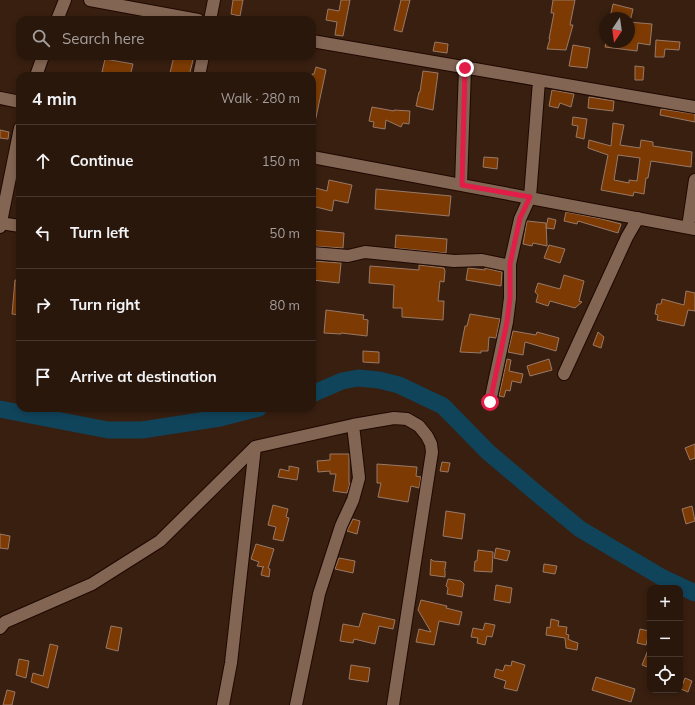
<!DOCTYPE html>
<meta charset="utf-8">
<style>
body{margin:0;font-family:Mulish,sans-serif;background:#36241a;color:#f1f3f6}
.controls{position:absolute;right:12px;bottom:12px;display:grid;overflow:hidden;border-radius:8px;box-shadow:0 2px 6px #0003}
.controls button{width:36px;height:36px;display:grid;place-items:center;padding:0;border:0;border-bottom:1px solid #46362d;background:#2a170c;color:#f1f3f6;font:20px sans-serif}
.compass{position:absolute;left:599px;top:12px;width:36px;height:36px;border-radius:50%;background:#2a170c;box-shadow:0 2px 6px #0003;rotate:193deg}
.stop{position:absolute;width:12px;height:12px;margin:-9px;border:3px solid #e11d48;border-radius:50%;background:#fff}
.stop.end{background:#e11d48;border-color:#fff;box-shadow:0 1px 4px #0008}
.list{margin:0;padding:0;list-style:none}
h2{display:flex;justify-content:space-between;align-items:center;height:52px;margin:0;padding:0 16px;font-size:17px}
h2 small{font-size:13px;font-weight:400;color:#a59f9d}
.list li{display:grid;grid-template-columns:26px 1fr auto;gap:12px;align-items:center;box-sizing:border-box;height:72px;padding:0 16px;border-top:1px solid #46362d}
.list b{display:block;font-size:15px;white-space:nowrap}
.list em{font-size:13px;font-style:normal;color:#a59f9d}
.icon{flex:none;width:22px;height:22px;fill:none;stroke:currentColor;stroke-width:2;stroke-linecap:round;stroke-linejoin:round}
.map{position:relative;flex:none;width:695px;height:705px;overflow:hidden}
.search{position:absolute;background:#2a170c;box-shadow:0 2px 6px #0003;left:16px;top:16px;width:300px;height:44px;display:flex;align-items:center;gap:10px;box-sizing:border-box;padding:0 14px;border-radius:12px;color:#a59f9d;font-size:15px}
.panel{position:absolute;background:#2a170c;box-shadow:0 2px 6px #0003;left:16px;top:72px;width:300px;height:340px;border-radius:12px}
.map>svg:first-child{display:block}
.lines{fill:none;stroke-linecap:round;stroke-linejoin:round}
.river{stroke:#10445b;stroke-width:17}
.building{fill:#7d3b03;stroke:#987967;fill-rule:evenodd}
.minor-casing{stroke:#1f0800;stroke-width:14}
.minor{stroke:#836553;stroke-width:12}
.route{stroke:#e11d48;stroke-width:5}
</style>
<div class="map">
<svg width="695" height="705" viewBox="0 0 695 705">
<rect width="100%" height="100%" fill="#381f10"/>
<g class="lines">
<!-- river -->
<path class="river" d="M312 394 342 381 358 378 379 380 399 385 443 406 488 452 534 491 580 529 663 578 695 593
M0 409 108 430H142L220 418 259 408"/>
</g>
<!-- building -->
<path class="building" d="M233 0H243L240 16 231 14Z
M341 0H350L343 36 335 35 337 22 326 20 328 9 339 11Z
M401 0H410L402 32 394 30Z
M553 0H575L570 25H573L566 50 547 49 550 39H549L554 13H551Z
M613 4 633 9 631 18H610Z
M629 22 652 24 650 45 638 43 637 51 605 47 606 42H629Z
M656 40 680 42 679 50 665 49 664 57H655Z
M435 42 448 44 447 53 433 51Z
M573 45 590 48 587 68 569 66Z
M174 56H194L189 76H181L170 73Z
M105 59 133 64 130 76H122L102 72Z
M635 66 644 67 643 80H635Z
M316 67 326 70 315 122H312V74H314Z
M423 71 438 73 433 110 416 106 419 92H420Z
M552 90 574 94 571 107 560 103 558 108 549 106Z
M589 97 614 101 613 111 588 108Z
M372 107 394 111V110L410 111 409 124 403 123 401 127 386 120 385 129 373 127 374 122 369 121Z
M661 109 695 114V122L660 115Z
M573 117 587 119 584 139 576 137 578 126 572 125Z
M613 123 624 125 620 145 640 148 641 140 653 142V146L692 152 691 167 651 161 648 178H646L644 194 634 192 633 196 601 190 608 155 588 148 589 140 611 146ZM618 155 640 158 637 181 629 180V183L614 180Z
M0 130 9 132 8 139 0 138Z
M484 157 498 158 497 169 483 167Z
M329 180 352 185 348 203 334 200 332 211 312 206V187L327 191Z
M376 189 451 196 449 216 375 209Z
M566 212 602 219 621 224 618 233 578 221 577 224 564 221Z
M548 218 556 220 554 229 546 228Z
M527 221 546 223 547 246 533 243 532 246 523 244Z
M312 230 344 233 343 248 312 246Z
M396 235 447 239 446 253 395 248Z
M549 245 565 249 560 263 544 258Z
M312 261 341 263 339 283 312 280Z
M419 265 444 268 445 271 444 282 440 281 438 301H444L443 320 402 317V308H393L394 285 369 283 370 266 419 270Z
M468 268 485 270V268L502 272 501 286 466 280Z
M564 275 584 281 579 301 582 302 575 308 550 301 548 306 536 302 538 295 535 292 538 283 560 289Z
M15 280 20 281V315L12 314Z
M686 291 695 293V311L688 310 684 326 657 320 658 315 655 314 657 304H661L662 299 684 305Z
M326 310 364 315 363 319 368 320 367 336 341 333V334L324 333Z
M470 314 500 319 496 338 489 337 488 351H481V353L460 352 465 326H467Z
M513 331 536 335 537 332 559 338 556 351 525 342 523 355 508 352Z
M598 332 604 337 601 348 593 345Z
M363 351 379 352V363L363 362Z
M507 359 511 360 509 371 523 374 521 383 512 381 510 391 506 390 504 397 499 396Z
M549 359 552 370 530 376 527 366Z
M695 444V458L690 460 685 448Z
M330 454H349V483H350L347 493 333 491 336 474H330V471L318 472 317 461 330 460Z
M442 462 450 463 448 472 440 471Z
M377 464 417 467 416 476 421 477 419 488 411 486 408 502 378 497 381 483H377Z
M289 466 299 468 297 480 278 477 280 469 289 471Z
M273 505 288 509 286 517 289 518 283 541 273 539 276 527 268 525Z
M692 506 695 521 686 524 682 509Z
M446 511 465 514 462 539 443 536Z
M353 519 360 521 357 534 347 531Z
M0 534 10 536 8 549 0 548Z
M256 544 274 549 268 568 270 569 269 577 261 575 263 567H264L257 566 259 562 251 559Z
M496 548 510 551 507 561 494 558Z
M478 550 493 552 492 572 474 571 475 561H477Z
M339 558 355 561 353 573 335 569Z
M431 559 433 561 446 562 445 569H444L445 570V577L430 575Z
M544 564 557 566 555 574 543 572Z
M448 579 461 581 464 584 462 597 447 594 448 588 446 586Z
M496 585 512 588 510 603 494 600Z
M421 600 447 606 446 608 462 612 459 625 439 621 434 645 416 642 419 629 431 632 418 610Z
M363 613 395 620 393 629 379 626 375 644 354 639 353 643 340 641 343 624 359 627Z
M551 619 559 621 558 626 567 627 566 634 569 635 568 639 572 641 578 643 577 650 566 648 565 638 546 635 547 627 550 628Z
M485 623 495 625 492 637 487 636 485 645 477 643 478 638 471 637 473 628 483 630Z
M111 626 122 628 118 651 106 648Z
M640 629 649 631 646 645 637 643Z
M50 644 58 646 48 688 31 682 33 673 43 676Z
M650 645V668L642 665Z
M19 659 29 661 26 678 16 675Z
M512 661 525 665 517 691 504 688 506 681 494 677 496 669 503 671 505 665 511 666Z
M351 665 370 668 368 682 349 679Z
M596 677 635 689 631 702 592 690Z
M685 678 692 681 688 692 681 689Z
M7 690 15 692 12 705H3Z"/>
<g class="lines">
<!-- minor casing -->
<g class="minor-casing">
<path id="minor" d="M90 0 198 20
M57 20 65 0
M210 20 214 0
M312 41 695 107
M36 76 43 56
M199 76 203 56
M0 98 20 102
M312 157 695 229
M461 185 465 68
M0 223 20 226
M0 227 20 128
M688 227 695 180
M312 253 348 256 365 252 454 261 482 260 510 266
M564 374 627 237 638 218
M490 402 507 322 510 298V264L520 219 530 197 539 81
M0 628 5 622 92 584 160 541 255 447 353 425 394 418 407 419 419 426 427 436 431 444 432 452 393 705
M223 705 231 663 255 447
M296 705 319 594 341 526 353 500 359 478 353 425"/>
</g>
<!-- minor -->
<use href="#minor" class="minor"/>
</g>
<g class="lines">
<!-- route -->
<path class="route" d="M465 68 462 185 530 197 520 218 510 264V298L507 322 490 402"/>
</g>
</svg>
<div class="controls">
<button>+</button>
<button>−</button>
<button><svg class="icon" aria-label="locate" viewBox="0 0 24 24"><circle cx="12" cy="12" r="6"/><path d="M12 2v4M12 18v4M2 12h4M18 12h4"/></svg></button>
</div>
<svg class="compass" viewBox="-18 -18 36 36"><path d="M0-13l5 13h-10z" fill="#e53935"/><path d="M0 13l5-13h-10z" fill="#a59f9d"/></svg>
<div class="stop" style="left:490px;top:402px"></div>
<div class="stop end" style="left:465px;top:68px"></div>
<div class="search"><svg class="icon" aria-label="search" viewBox="0 0 24 24"><circle cx="10" cy="10" r="6"/><path d="M15 15l6 6"/></svg>Search here</div>
<section class="panel">
<h2>4 min<small>Walk · 280 m</small></h2>
<ul class="list">
<li><svg class="icon" aria-label="ahead" viewBox="0 0 24 24"><path d="M12 20V5M6 11l6-6 6 6"/></svg><div><b>Continue</b></div><em>150 m</em></li>
<li><svg class="icon" aria-label="left" viewBox="0 0 24 24"><path d="M17 20v-9H6M10 6l-5 5 5 5"/></svg><div><b>Turn left</b></div><em>50 m</em></li>
<li><svg class="icon" aria-label="right" viewBox="0 0 24 24"><path d="M7 20v-9h11M14 6l5 5-5 5"/></svg><div><b>Turn right</b></div><em>80 m</em></li>
<li><svg class="icon" aria-label="arrive" viewBox="0 0 24 24"><path d="M6 21V4h12l-3 4 3 4H6"/></svg><div><b>Arrive at destination</b></div></li>
</ul>
</section>
</div>
